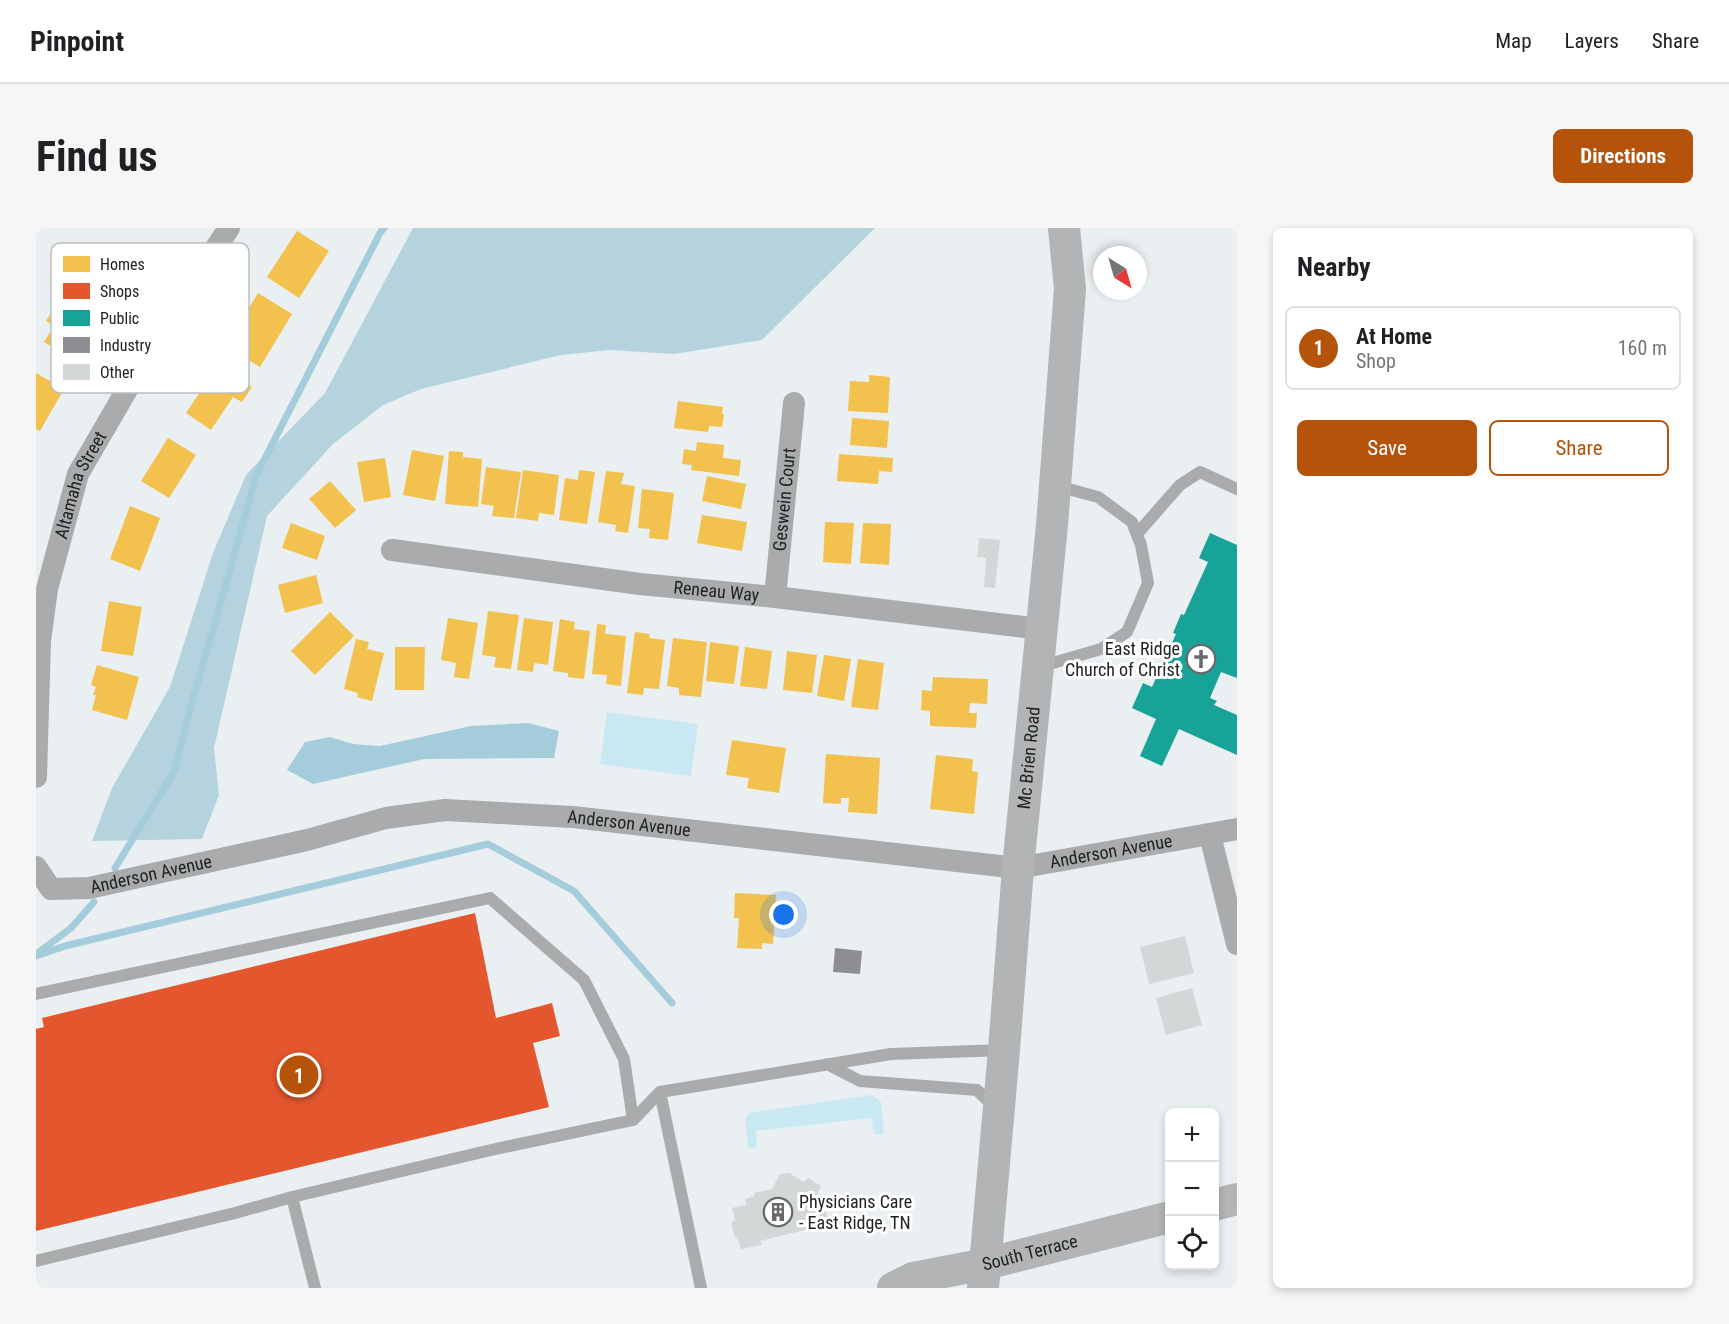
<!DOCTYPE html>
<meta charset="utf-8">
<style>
body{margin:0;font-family:"Roboto Condensed",sans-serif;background:#f6f6f6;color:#202124}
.controls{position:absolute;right:18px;bottom:18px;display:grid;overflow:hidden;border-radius:9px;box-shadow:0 3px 9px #0003}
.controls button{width:54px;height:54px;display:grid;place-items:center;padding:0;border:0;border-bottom:2px solid #e0e0e0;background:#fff;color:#202124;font:30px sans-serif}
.compass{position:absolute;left:1057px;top:18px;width:54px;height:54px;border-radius:50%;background:#fff;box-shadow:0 3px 9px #0003;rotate:143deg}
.you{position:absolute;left:748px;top:687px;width:21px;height:21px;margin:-15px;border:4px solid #fff;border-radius:50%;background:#1a73e8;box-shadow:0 0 0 9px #1a73e833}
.badge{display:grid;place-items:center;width:39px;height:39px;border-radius:50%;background:#b45309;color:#fff;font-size:20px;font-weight:700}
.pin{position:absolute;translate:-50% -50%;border:3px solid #fff;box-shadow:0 2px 6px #0006}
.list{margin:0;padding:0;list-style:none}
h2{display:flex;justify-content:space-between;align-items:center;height:78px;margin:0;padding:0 24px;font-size:26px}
h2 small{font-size:20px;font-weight:400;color:#757577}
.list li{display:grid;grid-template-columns:39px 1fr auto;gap:18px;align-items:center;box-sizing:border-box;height:84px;margin:0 12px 12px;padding:0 12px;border:2px solid #e0e0e0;border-radius:9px}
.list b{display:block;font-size:22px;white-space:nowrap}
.list p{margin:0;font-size:20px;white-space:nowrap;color:#757577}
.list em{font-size:20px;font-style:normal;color:#757577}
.actions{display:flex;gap:12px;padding:18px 24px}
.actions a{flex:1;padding:14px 0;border:2px solid #b45309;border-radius:9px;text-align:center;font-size:21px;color:#b45309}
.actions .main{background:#b45309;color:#fff}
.icon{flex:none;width:33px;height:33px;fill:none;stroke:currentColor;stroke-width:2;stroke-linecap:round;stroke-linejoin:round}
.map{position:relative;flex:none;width:1201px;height:1060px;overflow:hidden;border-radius:9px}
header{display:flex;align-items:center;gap:36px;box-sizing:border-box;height:84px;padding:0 30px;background:#fff;border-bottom:2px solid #e0e0e0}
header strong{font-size:28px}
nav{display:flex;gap:33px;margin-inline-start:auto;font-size:21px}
.intro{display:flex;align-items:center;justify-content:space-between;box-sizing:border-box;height:144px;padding:0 36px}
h1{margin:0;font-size:42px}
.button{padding:15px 27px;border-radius:9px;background:#b45309;color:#fff;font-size:21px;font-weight:700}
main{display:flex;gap:36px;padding:0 36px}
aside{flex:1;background:#fff;border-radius:9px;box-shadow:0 3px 9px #0003}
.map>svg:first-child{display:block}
.green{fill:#c8e8f4}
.forest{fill:#b4d3df}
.water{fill:#a5ccdb}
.homes{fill:#f2c14e}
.shops{fill:#e4572e}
.public{fill:#17a398}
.industry{fill:#8d8d92}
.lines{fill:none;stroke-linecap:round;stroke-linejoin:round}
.stream{stroke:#a5ccdb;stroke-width:7}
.building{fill:#d4d7d8}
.lane{stroke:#a9abac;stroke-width:12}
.street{stroke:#a9abac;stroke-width:22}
.secondary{stroke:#b2b4b6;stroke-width:32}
.labels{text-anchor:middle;stroke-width:6;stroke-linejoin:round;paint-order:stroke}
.street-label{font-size:18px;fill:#202324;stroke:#fff}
.poi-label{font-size:18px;fill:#202324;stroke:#fff;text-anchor:end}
.key{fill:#fff;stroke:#bcbdbd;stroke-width:1.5}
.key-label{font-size:16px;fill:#202324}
</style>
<header>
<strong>Pinpoint</strong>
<nav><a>Map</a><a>Layers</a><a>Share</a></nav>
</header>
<div class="intro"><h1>Find us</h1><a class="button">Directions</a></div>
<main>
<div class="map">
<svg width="1201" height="1060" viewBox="0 0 1201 1060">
<rect width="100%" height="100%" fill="#eaeff1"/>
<!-- green -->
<path class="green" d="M571 484 662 496 655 548 564 536Z
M836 867 845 874 848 904 845 907H840L838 904 835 890 720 903 721 914 719 920H714L712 918 709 891 713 885Z"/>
<!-- forest -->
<path class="forest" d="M377 0H839L726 112 638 126 574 122 525 127 385 161 347 177 297 216 231 288 178 520 183 567 166 611 56 613 76 560 134 459 177 325 210 247 289 165Z"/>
<!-- water -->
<path class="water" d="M492 495 523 503 518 530 388 531 277 556 251 542 269 514 294 509 317 516 344 518 435 498Z"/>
<!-- homes -->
<path class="homes" d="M261 3 293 23 263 70 231 49Z
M51 52 79 69 68 86 75 90 52 127 44 122 38 132 8 114 18 98 10 93 33 55 45 62Z
M222 65 256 86 224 139 190 118Z
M182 137 216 159 206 174 197 169 175 202 150 185Z
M0 145 28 161 4 203 0 201Z
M833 147 854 149 852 185 812 183 814 153 833 154Z
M642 173 687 179 686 186H688L686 199 673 198 672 204 638 200Z
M816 190 853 193 851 220 814 217Z
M132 210 160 227 133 270 105 253Z
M661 214 688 217 687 230 705 232 703 248 655 242 656 237 646 236 648 221 660 223Z
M376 222 408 228 399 273 367 267Z
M413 223 427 224V229L446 231 442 279 409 276Z
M803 226 857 230 856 244 843 243 842 256 801 253Z
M349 230 355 269 328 274 321 234Z
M450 239 485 244 478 290 456 288 458 278 445 276Z
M487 242 523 247 518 287 503 285 502 293 480 290Z
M543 242 559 244 551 296 523 292 529 250 542 252Z
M570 243 588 245 585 256 599 258 592 305 579 303 580 297 562 294Z
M671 248 710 256 705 281 666 273Z
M294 253 320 282 299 300 273 271Z
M606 261 638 265 632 312 613 310 614 301 602 300Z
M94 278 124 290 104 343 74 331Z
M666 287 711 294 706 323 661 315Z
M789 294 818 295 815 336 787 334Z
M255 295 289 308 281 332 246 320Z
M827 295 855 296 853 337 824 335Z
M280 347 287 375 249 385 242 357Z
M73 373 106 379 97 428 65 423Z
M452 383 483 387 475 441 458 439 460 429 446 427Z
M294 384 318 408 279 447 255 423Z
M412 390 442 395 433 451 418 449 420 435 405 432Z
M488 390 517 394 512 437 498 435 497 444 481 442Z
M524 391 539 394 538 401 554 403 548 451 532 449V445L517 443Z
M561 396 570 397 569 406 590 408 585 458 570 456 571 447 556 446Z
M599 404 614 406 613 410 629 412 623 461 608 460 607 467 591 465Z
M637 410 671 414 665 469 643 467V460L631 458Z
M320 411 333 414 331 421 348 425 336 473 321 469 322 465 308 461Z
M674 414 703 418 698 456 670 453Z
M359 419H389L388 462H359Z
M709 419 736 423 731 461 704 458Z
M751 423 781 427 776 465 747 462Z
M788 427 815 431 808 473 781 468Z
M822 431 848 435 842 482 815 479Z
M61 437 103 449 91 492 56 482 60 467H57L60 459 55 457Z
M897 449 952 451 951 476 934 475 933 485H941L940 500 894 498V483L885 482 886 462 896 463Z
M696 512 750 520 743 565 711 560 713 550 690 547Z
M790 526 844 530 841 586 812 584 813 570H805V576L787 575Z
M900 527 937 531 936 543 942 544 938 586 894 581Z
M699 665 740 667 737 716 726 715V721L701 720 703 690H698Z"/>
<!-- shops -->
<path class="shops" d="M439 685 460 790 516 775 524 808 497 815 513 879 0 1003V801L8 799 6 790Z"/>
<!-- public -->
<path class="public" d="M1174 305 1201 317V450L1185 444 1174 470 1181 473 1178 477 1201 487V527L1143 501 1126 538 1104 528 1120 491 1096 480 1107 455 1116 459 1140 406 1137 405 1145 386 1148 387 1172 334 1163 330Z"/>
<!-- industry -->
<path class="industry" d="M799 720 826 723 824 746 797 744Z"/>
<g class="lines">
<!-- stream -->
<path class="stream" d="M79 640 138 544 155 478 187 367 220 248 344 5 348 0
M3 724 35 700 58 674
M0 728 29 718 452 616 538 663 636 775"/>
</g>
<!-- building -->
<path class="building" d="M943 310 964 312 959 360 948 359 950 330 941 329Z
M1149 708 1158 745 1113 756 1104 719Z
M1156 760 1166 797 1130 807 1120 770Z
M753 945 768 954 772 950 785 958 782 964 787 985 790 983 793 996 724 1013 726 1017 705 1021 701 1009H699L695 994 699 992 696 980 710 977 709 971 718 968V965L736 961 744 946Z"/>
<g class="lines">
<!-- lane -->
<path class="lane" d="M1101 306 1144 257 1164 244 1201 261
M1003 439 1065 421 1091 404 1112 355 1105 317 1096 294 1062 269 1021 258
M0 766 454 670 548 752 588 831 597 892
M791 836 824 853 941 862 958 879
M624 864 665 1060
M256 969 279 1060
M0 1033 199 985 256 969 455 922 597 892 624 864 855 826 967 822"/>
<!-- street -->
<g class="street">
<path id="s1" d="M356 322 604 356 739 369 1005 401"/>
<path id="s2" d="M739 369 758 175"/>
<path id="s3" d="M0 549 4 413 11 361 42 246 125 103 193 0"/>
<path d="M1174 607 1201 716"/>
<path id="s4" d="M0 639 15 661 53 660 271 612 350 590 409 582 537 589 982 640 1201 601"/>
</g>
<!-- secondary -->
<g class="secondary">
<path d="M1178 977 1201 971"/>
<path id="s5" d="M857 1060 877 1050 950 1036 1134 989"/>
<path id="s6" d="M947 1060 968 822 982 640 1016 297 1034 61 1028 0"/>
</g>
</g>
<!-- icons -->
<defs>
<g id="church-ring" transform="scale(1.5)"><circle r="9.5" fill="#fff" stroke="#676a6c" stroke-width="1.5"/><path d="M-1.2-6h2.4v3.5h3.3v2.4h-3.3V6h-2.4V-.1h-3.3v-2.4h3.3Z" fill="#676a6c"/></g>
<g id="building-ring" transform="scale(1.5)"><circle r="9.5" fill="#fff" stroke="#676a6c" stroke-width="1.5"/><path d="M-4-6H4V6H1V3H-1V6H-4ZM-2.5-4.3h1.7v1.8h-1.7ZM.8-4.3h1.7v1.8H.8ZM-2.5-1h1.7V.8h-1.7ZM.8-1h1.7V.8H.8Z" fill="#676a6c"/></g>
</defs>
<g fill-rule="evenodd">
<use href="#church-ring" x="1165" y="431"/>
<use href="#building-ring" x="742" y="984"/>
</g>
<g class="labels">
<!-- street labels -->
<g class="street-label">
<text dy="6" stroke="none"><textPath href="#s3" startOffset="298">Altamaha Street</textPath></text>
<text dy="6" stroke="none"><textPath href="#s2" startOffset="98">Geswein Court</textPath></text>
<text dy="6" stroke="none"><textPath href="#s1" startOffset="327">Reneau Way</textPath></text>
<text dy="6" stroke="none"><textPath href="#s6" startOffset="532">Mc Brien Road</textPath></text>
<text dy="6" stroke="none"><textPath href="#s4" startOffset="614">Anderson Avenue</textPath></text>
<text dy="6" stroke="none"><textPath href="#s4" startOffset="1100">Anderson Avenue</textPath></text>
<text dy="6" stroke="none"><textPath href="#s4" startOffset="128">Anderson Avenue</textPath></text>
<text dy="6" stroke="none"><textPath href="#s5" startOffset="142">South Terrace</textPath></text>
</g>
<!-- poi labels -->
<g class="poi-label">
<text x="1144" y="427">East Ridge<tspan x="1144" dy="21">Church of Christ</tspan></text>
<text x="763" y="980" text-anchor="start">Physicians Care<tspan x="763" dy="21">- East Ridge, TN</tspan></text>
</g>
</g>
<!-- legend -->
<rect x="15" y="15" width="198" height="150" rx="9" class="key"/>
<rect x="27" y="28" width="27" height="16" fill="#f2c14e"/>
<rect x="27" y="55" width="27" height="16" fill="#e4572e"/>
<rect x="27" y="82" width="27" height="16" fill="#17a398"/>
<rect x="27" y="109" width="27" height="16" fill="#8d8d92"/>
<rect x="27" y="136" width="27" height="16" fill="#d4d7d8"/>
<g class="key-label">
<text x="64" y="42">Homes</text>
<text x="64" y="69">Shops</text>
<text x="64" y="96">Public</text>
<text x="64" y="123">Industry</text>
<text x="64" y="150">Other</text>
</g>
</svg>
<div class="controls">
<button>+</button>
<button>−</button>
<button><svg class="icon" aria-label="locate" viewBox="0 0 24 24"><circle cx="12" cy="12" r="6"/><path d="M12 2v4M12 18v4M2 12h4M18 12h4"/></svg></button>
</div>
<svg class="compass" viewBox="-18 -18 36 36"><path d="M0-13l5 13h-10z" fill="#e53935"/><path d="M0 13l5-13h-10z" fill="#757577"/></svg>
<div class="you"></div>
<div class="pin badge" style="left:263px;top:847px">1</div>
</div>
<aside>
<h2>Nearby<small></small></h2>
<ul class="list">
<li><span class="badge">1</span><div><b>At Home</b><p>Shop</p></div><em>160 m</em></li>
</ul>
<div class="actions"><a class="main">Save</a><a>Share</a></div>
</aside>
</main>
